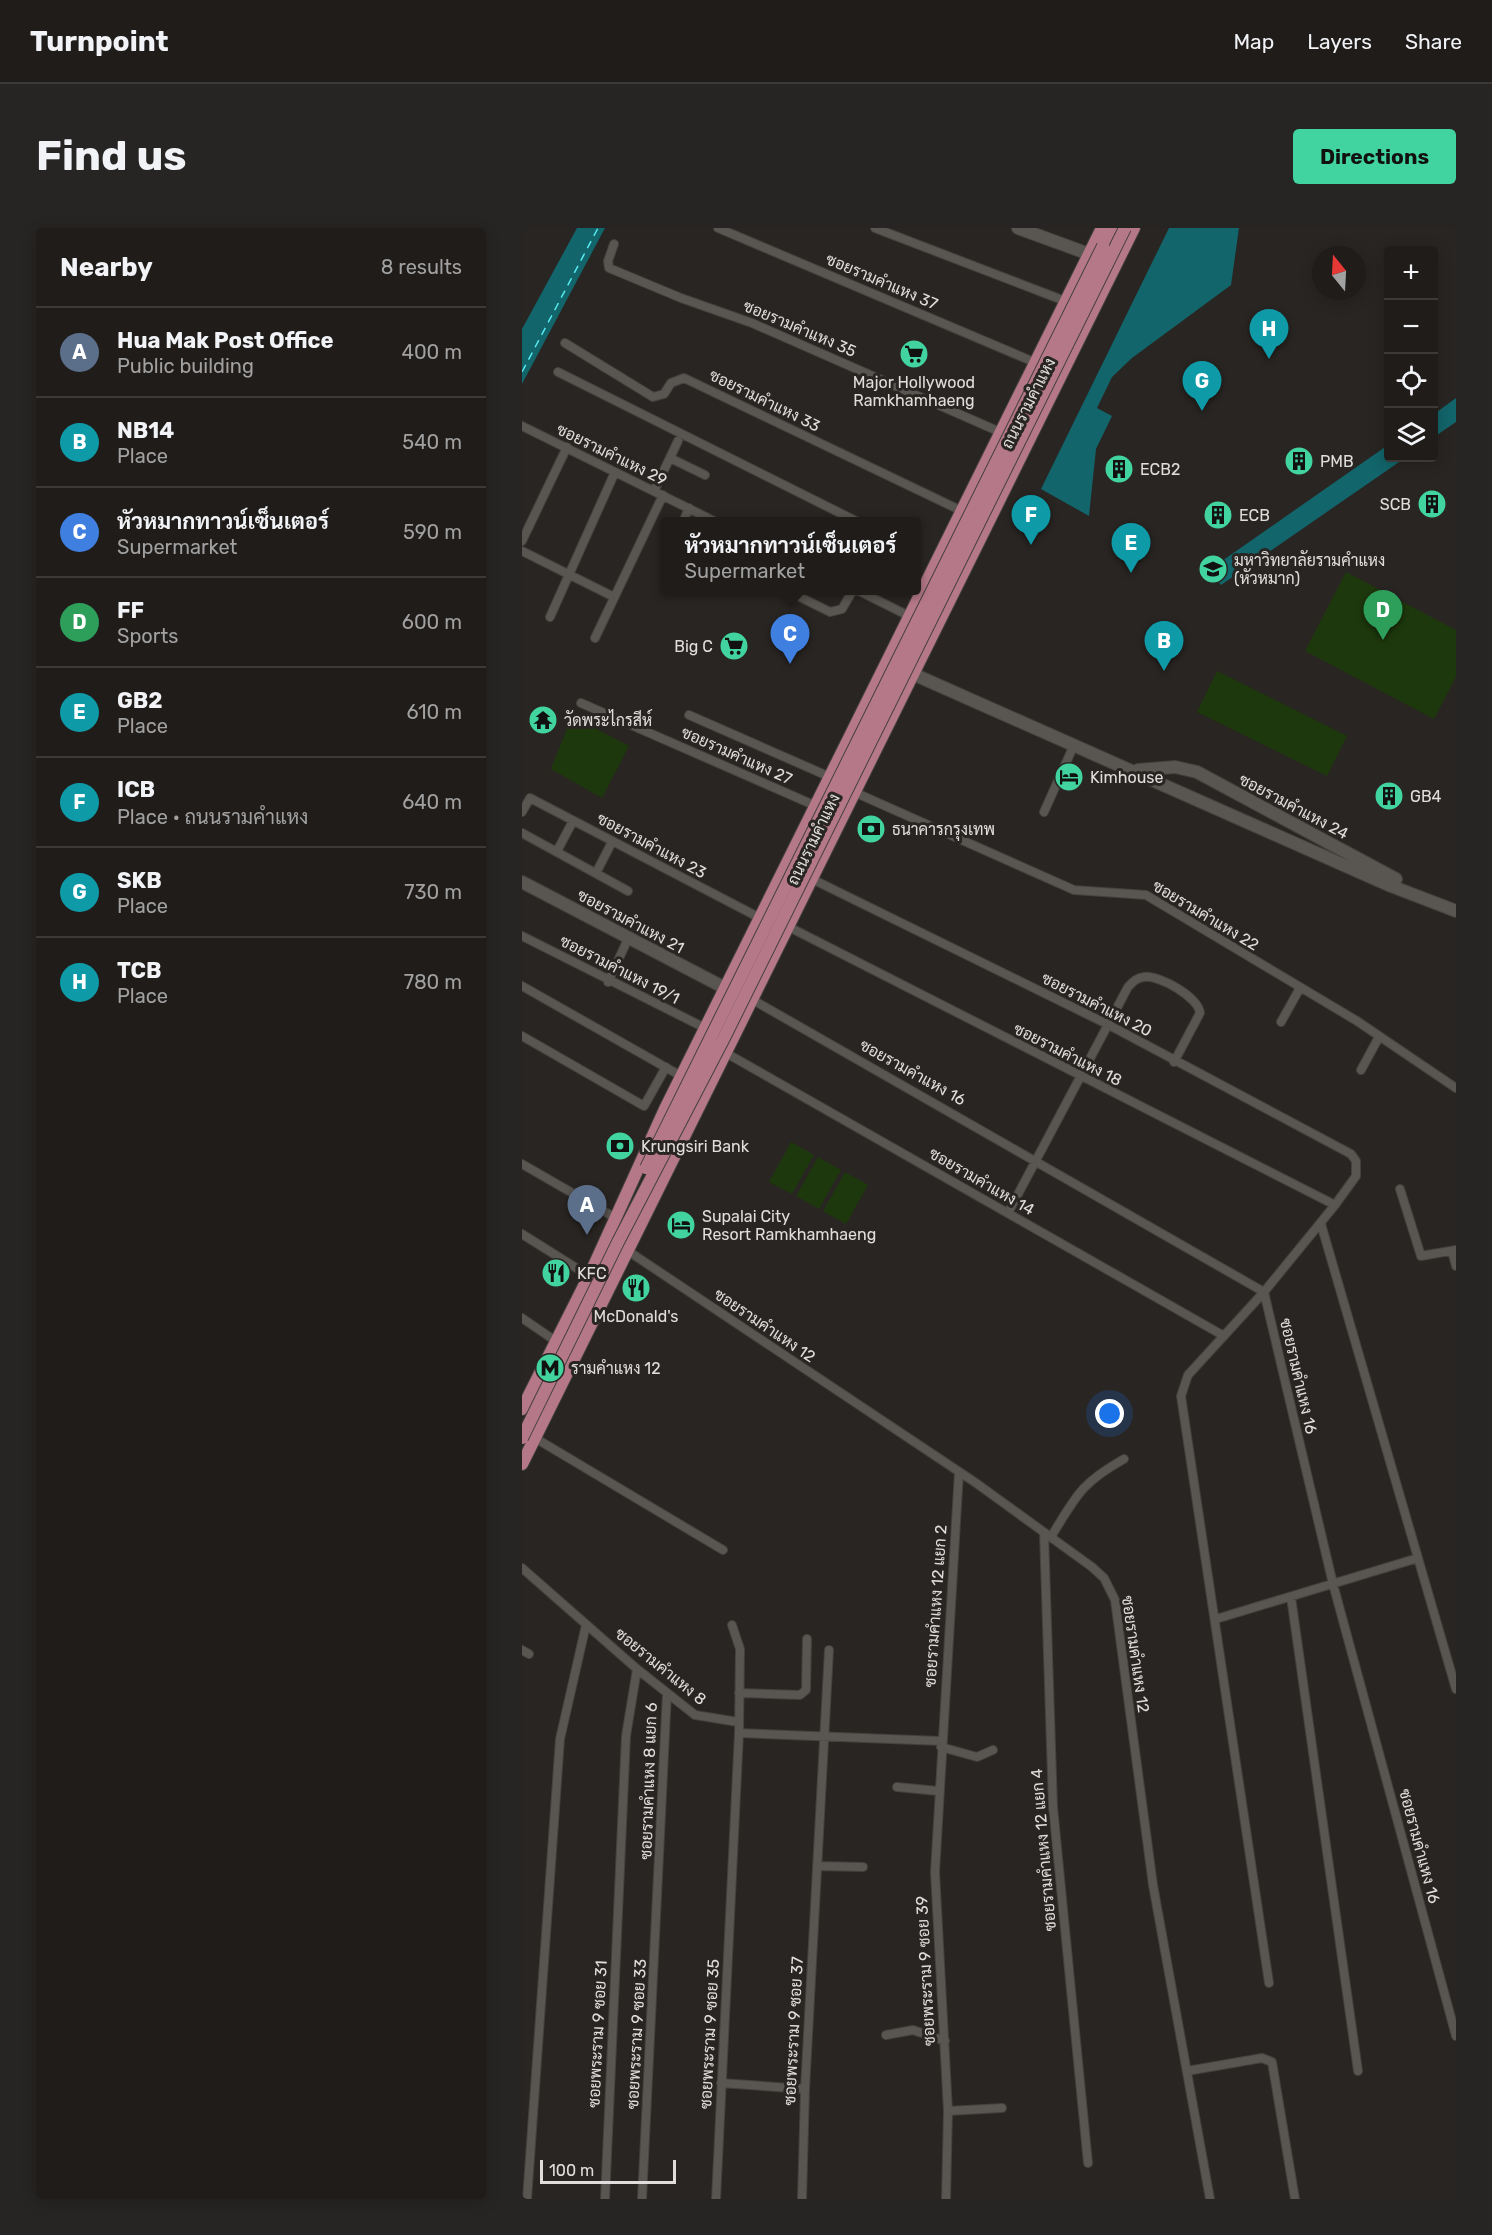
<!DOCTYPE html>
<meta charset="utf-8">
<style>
body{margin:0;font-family:Rubik,Sarabun,sans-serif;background:#272523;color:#f1f3f6}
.controls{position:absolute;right:18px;top:18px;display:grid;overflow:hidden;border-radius:6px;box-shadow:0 3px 15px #0003}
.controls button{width:54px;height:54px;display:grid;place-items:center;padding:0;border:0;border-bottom:2px solid #3c3a39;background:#1f1c1a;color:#f1f3f6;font:30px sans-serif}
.compass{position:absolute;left:790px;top:18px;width:54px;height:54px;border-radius:50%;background:#1f1c1a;box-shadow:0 3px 15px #0003;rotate:342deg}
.scale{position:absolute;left:18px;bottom:15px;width:136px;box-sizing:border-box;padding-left:6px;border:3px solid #e0dedc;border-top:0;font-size:16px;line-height:21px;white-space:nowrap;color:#e0dedc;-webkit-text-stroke:4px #292522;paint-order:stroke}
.you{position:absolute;left:588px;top:1186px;width:21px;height:21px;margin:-15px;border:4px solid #fff;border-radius:50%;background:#1a73e8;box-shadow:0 0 0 9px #1a73e833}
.badge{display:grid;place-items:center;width:39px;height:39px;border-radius:50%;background:#41d4a1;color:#fff;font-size:20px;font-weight:700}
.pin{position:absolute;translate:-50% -50px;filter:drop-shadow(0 2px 3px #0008)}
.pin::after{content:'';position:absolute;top:32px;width:21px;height:18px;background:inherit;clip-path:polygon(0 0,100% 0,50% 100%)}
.popup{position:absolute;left:138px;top:289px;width:261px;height:78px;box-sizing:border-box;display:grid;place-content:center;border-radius:6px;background:#1f1c1a;filter:drop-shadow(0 2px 4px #0005);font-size:20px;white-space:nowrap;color:#a1a1a2}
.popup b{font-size:22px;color:#f1f3f6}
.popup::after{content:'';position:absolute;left:50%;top:100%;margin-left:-12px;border:12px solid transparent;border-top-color:#1f1c1a}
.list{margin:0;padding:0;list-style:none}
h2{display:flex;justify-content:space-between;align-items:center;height:78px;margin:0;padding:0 24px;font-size:26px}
h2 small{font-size:20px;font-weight:400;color:#a1a1a2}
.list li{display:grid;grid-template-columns:39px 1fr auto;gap:18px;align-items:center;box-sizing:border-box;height:90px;padding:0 24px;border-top:2px solid #3c3a39}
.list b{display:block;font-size:22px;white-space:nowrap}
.list p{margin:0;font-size:20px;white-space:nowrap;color:#a1a1a2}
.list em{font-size:20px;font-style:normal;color:#a1a1a2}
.icon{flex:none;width:33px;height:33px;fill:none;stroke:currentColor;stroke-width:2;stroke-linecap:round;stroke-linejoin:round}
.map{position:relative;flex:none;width:934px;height:1971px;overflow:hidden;border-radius:6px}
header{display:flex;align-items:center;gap:36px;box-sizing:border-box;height:84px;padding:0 30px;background:#1f1c1a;border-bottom:2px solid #3c3a39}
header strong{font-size:28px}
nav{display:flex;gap:33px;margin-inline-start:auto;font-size:21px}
.intro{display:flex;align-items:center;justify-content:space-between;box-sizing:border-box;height:144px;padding:0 36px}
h1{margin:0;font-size:42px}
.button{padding:15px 27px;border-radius:6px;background:#41d4a1;color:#111;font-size:21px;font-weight:700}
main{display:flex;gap:36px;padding:0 36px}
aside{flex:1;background:#1f1c1a;border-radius:6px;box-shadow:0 3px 15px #0003}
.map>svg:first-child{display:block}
.green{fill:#1e380d}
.water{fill:#12656a}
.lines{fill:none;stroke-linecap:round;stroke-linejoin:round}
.ferry{stroke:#57e8f0;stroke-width:1.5;stroke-dasharray:8 6;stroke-linecap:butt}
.street-casing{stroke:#43403e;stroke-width:10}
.secondary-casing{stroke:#43403e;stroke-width:14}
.primary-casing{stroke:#43403e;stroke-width:14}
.street{stroke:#595551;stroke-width:8}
.secondary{stroke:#595551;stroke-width:12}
.primary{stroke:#b57888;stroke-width:12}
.primary-bridge-casing{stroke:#43403e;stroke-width:14;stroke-linecap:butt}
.primary-bridge{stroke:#b57888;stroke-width:12}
.labels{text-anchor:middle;stroke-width:6;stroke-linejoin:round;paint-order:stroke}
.street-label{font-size:16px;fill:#e0dedc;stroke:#292522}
.poi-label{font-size:16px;fill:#e0dedc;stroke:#292522;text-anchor:start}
</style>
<header>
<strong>Turnpoint</strong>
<nav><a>Map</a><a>Layers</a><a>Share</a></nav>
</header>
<div class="intro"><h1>Find us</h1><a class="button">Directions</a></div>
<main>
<aside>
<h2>Nearby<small>8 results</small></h2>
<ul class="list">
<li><span class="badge" style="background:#5c6f8a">A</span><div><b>Hua Mak Post Office</b><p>Public building</p></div><em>400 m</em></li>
<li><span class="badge" style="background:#0f9aa8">B</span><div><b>NB14</b><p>Place</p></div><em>540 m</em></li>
<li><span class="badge" style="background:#3f7fe0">C</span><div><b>หัวหมากทาวน์เซ็นเตอร์</b><p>Supermarket</p></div><em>590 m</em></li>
<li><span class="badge" style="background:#2e9e5b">D</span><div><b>FF</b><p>Sports</p></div><em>600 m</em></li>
<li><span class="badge" style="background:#0f9aa8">E</span><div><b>GB2</b><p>Place</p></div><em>610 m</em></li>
<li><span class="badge" style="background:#0f9aa8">F</span><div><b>ICB</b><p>Place · ถนนรามคำแหง</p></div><em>640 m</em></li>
<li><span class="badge" style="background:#0f9aa8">G</span><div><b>SKB</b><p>Place</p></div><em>730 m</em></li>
<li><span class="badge" style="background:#0f9aa8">H</span><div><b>TCB</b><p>Place</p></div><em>780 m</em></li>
</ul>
</aside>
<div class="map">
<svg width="934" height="1971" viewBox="0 0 934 1971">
<rect width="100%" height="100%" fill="#292522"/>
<!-- green -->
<path class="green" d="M824 344 934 402V449L912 491 783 423Z
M695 443 825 508 805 548 675 484Z
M50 488 107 518 80 570 29 541Z
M269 914 292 927 270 966 247 954Z
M296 929 319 942 297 981 274 968Z
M323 944 346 957 324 996 301 983Z"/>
<!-- water -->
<path class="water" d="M55 0H83L0 156V101Z
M647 0H717L709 57 610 130 590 149 575 180 590 188 574 221 567 288 519 261Z
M934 170V194L912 209V186Z
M866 217V230H883L699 357 687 342Z"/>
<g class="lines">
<!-- ferry -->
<path class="ferry" d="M0 144 76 0"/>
<!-- street casing -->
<g class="street-casing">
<path id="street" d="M196 0 512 134
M353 0 543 73
M92 16 86 33 87 40 159 70 230 95 478 204
M43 115 131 169 142 166 149 155 162 150 440 283
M36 144 336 294
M0 198 194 294
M148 230 183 247
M132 263 156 213
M161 294 167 280
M0 313 45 219
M0 323 92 369
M264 362 308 384 320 381 331 362
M335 362 387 388
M28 389 93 244
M73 410 141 267
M59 475 294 578
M167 487 308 549
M332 564 552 662 624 667 835 793 934 860
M0 584 8 570 238 690
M522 584 552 517
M0 605 106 663
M35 623 51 593
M74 645 90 614
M290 651 587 797 829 926 834 933V948L813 977 742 1064 666 1147 659 1168 747 1755
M267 699 813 977
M0 708 183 800
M86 754 106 711
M0 758 159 848
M231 772 742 1064 811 1356 934 1808
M759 794 778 760
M0 808 122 878 144 839
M204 825 702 1108
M839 842 857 809
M0 936 92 989
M878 961 899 1028 934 1022
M486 985 606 759C611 754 614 750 622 749 638 747 676 769 678 785L652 834
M799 996 934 1461
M0 1006 67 1048
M106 1023 454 1255 570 1339 582 1350 593 1372 631 1657 688 1971
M930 1023 934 1038
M0 1090 35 1114
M13 1210 201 1322
M522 1305 531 1579 566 1935
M529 1309C554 1268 559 1255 602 1231
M0 1340 115 1441 173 1487 216 1494
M769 1369 836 1843
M694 1391 896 1330
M0 1422 7 1426
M217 1465 278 1467 284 1462 285 1411
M217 1505 419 1513
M419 1519 455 1529 471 1522
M375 1559 416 1563
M295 1638 341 1639
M364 1807 391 1802 423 1813
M665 1843 740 1830 750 1834 773 1971
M199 1855 283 1861
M426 1883 480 1880
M5 1971 38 1511 64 1397
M83 1971 104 1508 115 1441
M120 1971 145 1465
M194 1971 217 1505 218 1421 210 1397
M280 1971 283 1861 307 1422
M424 1971 426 1883 413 1644 437 1244"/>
</g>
<!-- secondary casing -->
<g class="secondary-casing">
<path id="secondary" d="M496 0 567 26
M391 446 869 658 934 683
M616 542 653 539 675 544 874 651
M0 654 203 760"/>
</g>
<!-- primary casing -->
<g class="primary-casing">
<path id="primary" d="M581 18 591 0
M0 1181 70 1042 143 881 580 0
M0 1236 612 0"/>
</g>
<!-- street -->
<use href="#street" class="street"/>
<!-- secondary -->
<use href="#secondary" class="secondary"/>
<!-- primary -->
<use href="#primary" class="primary"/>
<!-- primary-bridge casing -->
<g class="primary-bridge-casing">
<path id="primary-bridge" d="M124 940 581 18
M0 1210 96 1014 202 810 603 0"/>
</g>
<!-- primary-bridge -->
<use href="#primary-bridge" class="primary-bridge"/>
</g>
<!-- icons -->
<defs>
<g id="supermarket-disc" transform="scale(1.5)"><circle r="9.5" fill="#41d4a1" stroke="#292522"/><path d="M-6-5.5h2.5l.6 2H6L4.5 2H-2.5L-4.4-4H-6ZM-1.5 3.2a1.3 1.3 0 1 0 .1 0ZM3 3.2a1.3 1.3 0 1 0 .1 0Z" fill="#111"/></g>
<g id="building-disc" transform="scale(1.5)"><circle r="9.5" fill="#41d4a1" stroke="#292522"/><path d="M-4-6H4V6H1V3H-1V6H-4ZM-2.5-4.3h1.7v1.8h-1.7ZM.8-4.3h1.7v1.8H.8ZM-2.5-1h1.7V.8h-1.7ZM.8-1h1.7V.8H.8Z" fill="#111"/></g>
<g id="university-disc" transform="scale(1.5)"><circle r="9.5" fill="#41d4a1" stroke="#292522"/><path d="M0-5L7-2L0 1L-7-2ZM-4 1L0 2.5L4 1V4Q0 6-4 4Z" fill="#111"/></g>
<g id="temple-disc" transform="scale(1.5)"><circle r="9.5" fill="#41d4a1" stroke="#292522"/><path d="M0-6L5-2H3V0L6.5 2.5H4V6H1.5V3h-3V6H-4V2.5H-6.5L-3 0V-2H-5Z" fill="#111"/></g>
<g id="hotel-disc" transform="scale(1.5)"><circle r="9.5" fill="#41d4a1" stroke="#292522"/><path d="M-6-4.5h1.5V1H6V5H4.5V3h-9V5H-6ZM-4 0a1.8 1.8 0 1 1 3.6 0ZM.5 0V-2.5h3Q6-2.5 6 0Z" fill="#111"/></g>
<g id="bank-disc" transform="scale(1.5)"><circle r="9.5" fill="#41d4a1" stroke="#292522"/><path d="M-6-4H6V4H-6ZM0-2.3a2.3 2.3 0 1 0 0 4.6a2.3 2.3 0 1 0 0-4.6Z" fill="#111"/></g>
<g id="restaurant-disc" transform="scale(1.5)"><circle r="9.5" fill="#41d4a1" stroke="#292522"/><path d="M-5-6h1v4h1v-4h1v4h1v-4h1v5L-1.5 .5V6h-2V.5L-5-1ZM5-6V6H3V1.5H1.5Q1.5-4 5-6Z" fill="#111"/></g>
<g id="metro-disc" transform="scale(1.5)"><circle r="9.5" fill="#41d4a1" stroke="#292522"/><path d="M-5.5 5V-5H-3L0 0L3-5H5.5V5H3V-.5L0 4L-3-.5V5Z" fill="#111"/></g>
</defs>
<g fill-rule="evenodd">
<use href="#supermarket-disc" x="392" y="126"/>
<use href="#building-disc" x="777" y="233"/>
<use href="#building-disc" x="597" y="241"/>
<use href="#building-disc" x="910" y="276"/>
<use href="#building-disc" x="696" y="287"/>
<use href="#university-disc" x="691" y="341"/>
<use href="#supermarket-disc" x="212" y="418"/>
<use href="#temple-disc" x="21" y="492"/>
<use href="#hotel-disc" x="547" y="549"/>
<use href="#building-disc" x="867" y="568"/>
<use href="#bank-disc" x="349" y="601"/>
<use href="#bank-disc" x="98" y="918"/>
<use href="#hotel-disc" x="159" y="997"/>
<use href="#restaurant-disc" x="34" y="1045"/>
<use href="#restaurant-disc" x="114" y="1060"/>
<use href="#metro-disc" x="28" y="1140"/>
</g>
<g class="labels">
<!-- street labels -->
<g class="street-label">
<text transform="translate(360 53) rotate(23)" y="6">ซอยรามคำแหง 37</text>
<text transform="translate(278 100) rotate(23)" y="6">ซอยรามคำแหง 35</text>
<text transform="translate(243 172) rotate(26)" y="6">ซอยรามคำแหง 33</text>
<text transform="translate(506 175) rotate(-63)" y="6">ถนนรามคำแหง</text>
<text transform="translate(90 226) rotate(26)" y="6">ซอยรามคำแหง 29</text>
<text transform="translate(215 527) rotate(24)" y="6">ซอยรามคำแหง 27</text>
<text transform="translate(772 578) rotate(28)" y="6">ซอยรามคำแหง 24</text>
<text transform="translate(291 611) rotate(-64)" y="6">ถนนรามคำแหง</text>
<text transform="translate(130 617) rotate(28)" y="6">ซอยรามคำแหง 23</text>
<text transform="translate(684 687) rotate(31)" y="6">ซอยรามคำแหง 22</text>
<text transform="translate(109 693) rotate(28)" y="6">ซอยรามคำแหง 21</text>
<text transform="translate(98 741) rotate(27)" y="6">ซอยรามคำแหง 19/1</text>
<text transform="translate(575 776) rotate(27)" y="6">ซอยรามคำแหง 20</text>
<text transform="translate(546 826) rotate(27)" y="6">ซอยรามคำแหง 18</text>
<text transform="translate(391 844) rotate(29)" y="6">ซอยรามคำแหง 16</text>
<text transform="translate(460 953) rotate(30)" y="6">ซอยรามคำแหง 14</text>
<text transform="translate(243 1097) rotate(34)" y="6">ซอยรามคำแหง 12</text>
<text transform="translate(777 1148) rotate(77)" y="6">ซอยรามคำแหง 16</text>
<text transform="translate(413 1378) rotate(-86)" y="6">ซอยรามคำแหง 12 แยก 2</text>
<text transform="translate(614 1426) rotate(82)" y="6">ซอยรามคำแหง 12</text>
<text transform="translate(139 1438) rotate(39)" y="6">ซอยรามคำแหง 8</text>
<text transform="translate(126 1553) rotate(-88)" y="6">ซอยรามคำแหง 8 แยก 6</text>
<text transform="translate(898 1618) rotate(75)" y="6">ซอยรามคำแหง 16</text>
<text transform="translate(521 1622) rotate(-95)" y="6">ซอยรามคำแหง 12 แยก 4</text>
<text transform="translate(403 1743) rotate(-93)" y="6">ซอยพระราม 9 ซอย 39</text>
<text transform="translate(271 1803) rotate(-87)" y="6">ซอยพระราม 9 ซอย 37</text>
<text transform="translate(75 1806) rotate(-87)" y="6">ซอยพระราม 9 ซอย 31</text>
<text transform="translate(114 1806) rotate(-87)" y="6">ซอยพระราม 9 ซอย 33</text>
<text transform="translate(187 1806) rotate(-87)" y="6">ซอยพระราม 9 ซอย 35</text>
</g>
<!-- poi labels -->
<g class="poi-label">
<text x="392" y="160" text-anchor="middle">Major Hollywood<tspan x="392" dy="18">Ramkhamhaeng</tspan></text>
<text x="798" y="239">PMB</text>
<text x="618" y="247">ECB2</text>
<text x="889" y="282" text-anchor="end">SCB</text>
<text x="717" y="293">ECB</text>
<text x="712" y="338">มหาวิทยาลัยรามคำแหง<tspan x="712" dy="18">(หัวหมาก)</tspan></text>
<text x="191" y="424" text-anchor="end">Big C</text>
<text x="42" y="498">วัดพระไกรสีห์</text>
<text x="568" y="555">Kimhouse</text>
<text x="888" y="574">GB4</text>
<text x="370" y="607">ธนาคารกรุงเทพ</text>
<text x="119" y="924">Krungsiri Bank</text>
<text x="180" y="994">Supalai City<tspan x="180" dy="18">Resort Ramkhamhaeng</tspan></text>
<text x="55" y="1051">KFC</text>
<text x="114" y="1094" text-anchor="middle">McDonald's</text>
<text x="49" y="1146">รามคำแหง 12</text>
</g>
</g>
</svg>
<div class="controls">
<button>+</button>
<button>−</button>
<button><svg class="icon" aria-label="locate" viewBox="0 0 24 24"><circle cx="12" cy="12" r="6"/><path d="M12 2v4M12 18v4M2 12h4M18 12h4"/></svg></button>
<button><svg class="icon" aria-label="layers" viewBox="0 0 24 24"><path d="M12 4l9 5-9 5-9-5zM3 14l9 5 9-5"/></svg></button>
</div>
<svg class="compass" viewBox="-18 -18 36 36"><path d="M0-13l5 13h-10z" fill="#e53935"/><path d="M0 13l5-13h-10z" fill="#a1a1a2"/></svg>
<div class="scale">100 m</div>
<div class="you"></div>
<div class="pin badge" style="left:65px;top:1007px;background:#5c6f8a">A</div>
<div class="pin badge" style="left:642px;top:443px;background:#0f9aa8">B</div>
<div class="pin badge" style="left:268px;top:436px;background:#3f7fe0">C</div>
<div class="popup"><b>หัวหมากทาวน์เซ็นเตอร์</b>Supermarket</div>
<div class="pin badge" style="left:861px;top:412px;background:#2e9e5b">D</div>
<div class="pin badge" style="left:609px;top:345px;background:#0f9aa8">E</div>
<div class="pin badge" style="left:509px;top:317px;background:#0f9aa8">F</div>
<div class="pin badge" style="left:680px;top:183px;background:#0f9aa8">G</div>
<div class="pin badge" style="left:747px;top:131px;background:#0f9aa8">H</div>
</div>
</main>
